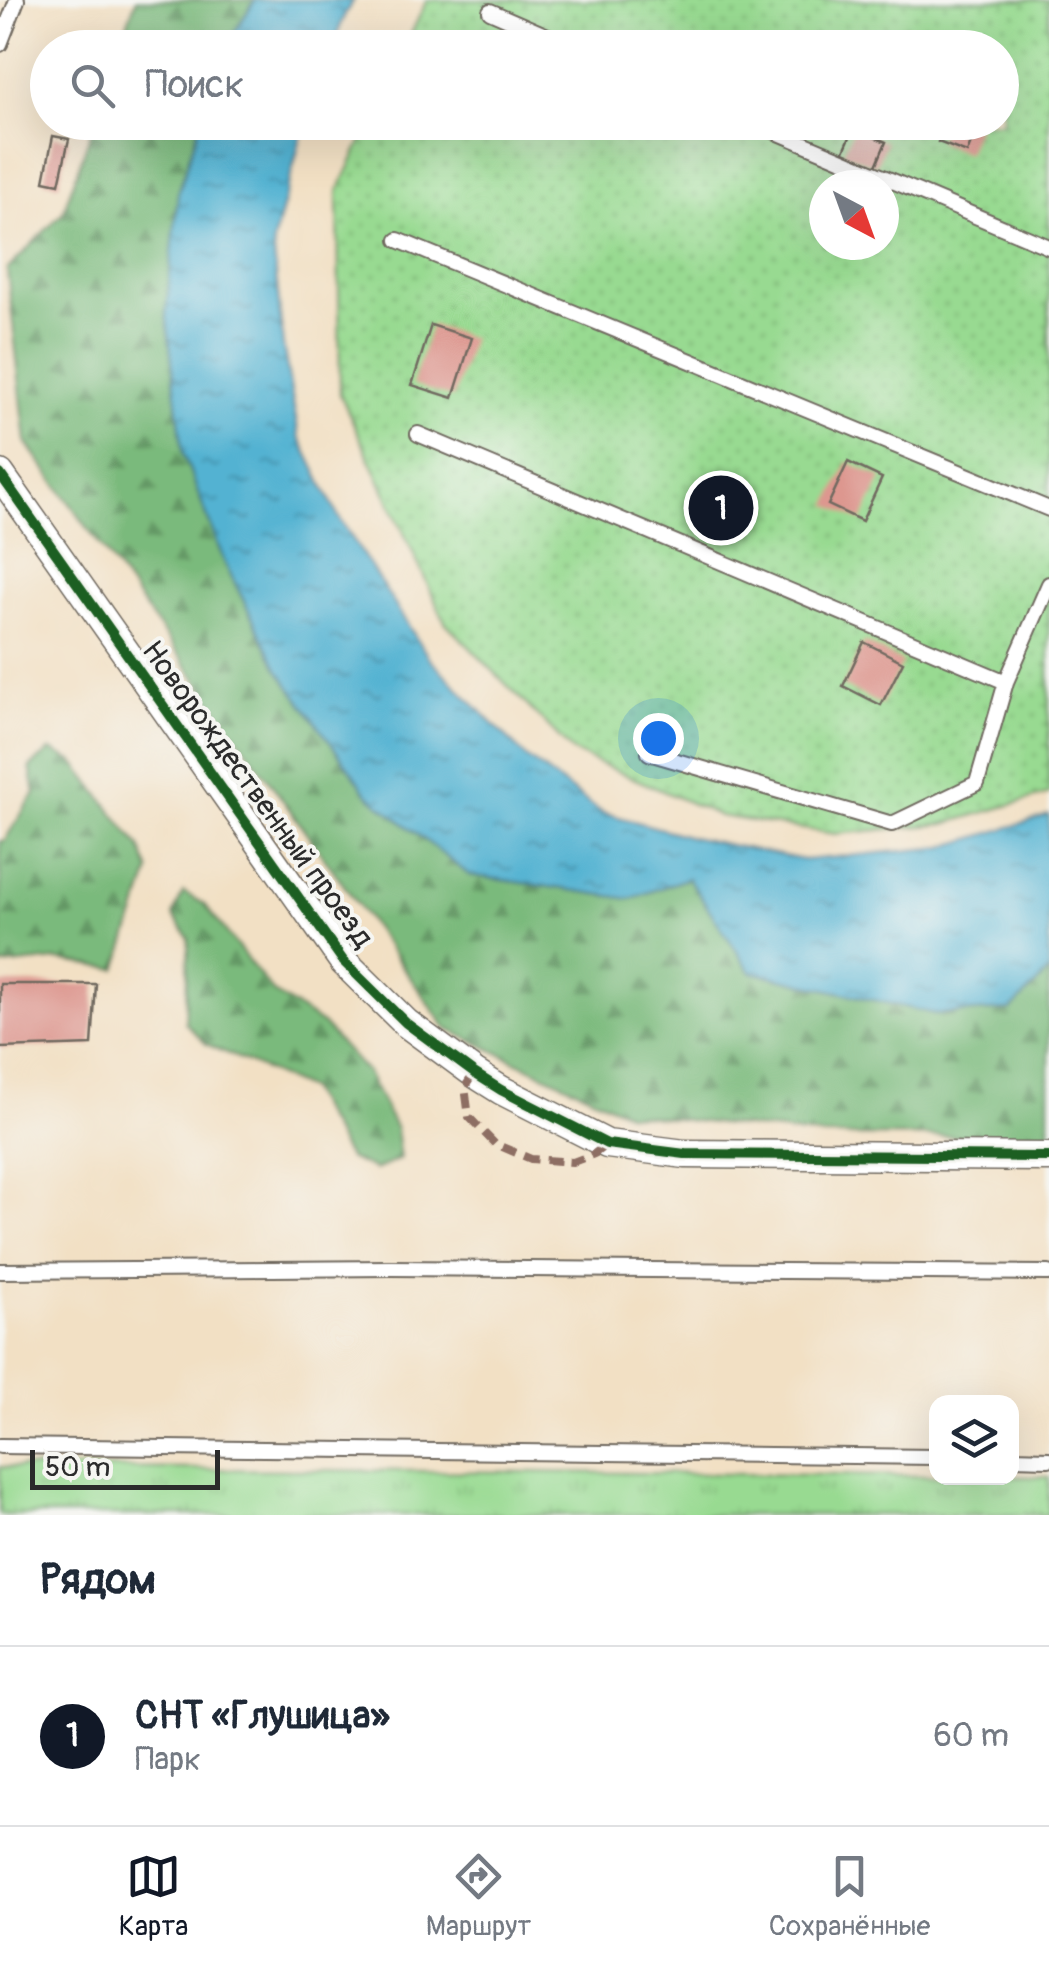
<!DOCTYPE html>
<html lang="ru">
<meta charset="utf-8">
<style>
body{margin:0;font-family:Pangolin,sans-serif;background:#f6f6f7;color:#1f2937}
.controls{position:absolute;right:30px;bottom:30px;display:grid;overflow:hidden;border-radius:20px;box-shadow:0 10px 40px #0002}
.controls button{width:90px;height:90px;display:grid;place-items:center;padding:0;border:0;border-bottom:2px solid #e0e1e3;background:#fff;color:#1f2937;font:50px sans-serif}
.compass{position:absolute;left:809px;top:170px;width:90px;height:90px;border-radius:50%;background:#fff;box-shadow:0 10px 40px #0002;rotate:139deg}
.scale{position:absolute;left:30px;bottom:25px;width:190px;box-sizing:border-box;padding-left:10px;border:5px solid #2b2b2b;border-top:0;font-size:28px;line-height:35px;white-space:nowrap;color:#2b2b2b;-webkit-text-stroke:8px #f6f6f2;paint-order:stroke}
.you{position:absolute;left:658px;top:738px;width:35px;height:35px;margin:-25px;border:8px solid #fff;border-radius:50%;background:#1a73e8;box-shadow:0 0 0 15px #1a73e833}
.badge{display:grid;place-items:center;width:65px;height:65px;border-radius:50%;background:#111827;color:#fff;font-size:32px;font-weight:700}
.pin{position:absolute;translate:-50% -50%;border:5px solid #fff;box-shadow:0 2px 10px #0006}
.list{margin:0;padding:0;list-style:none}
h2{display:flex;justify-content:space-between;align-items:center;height:130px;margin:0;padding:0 40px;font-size:42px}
h2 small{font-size:32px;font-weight:400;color:#747a83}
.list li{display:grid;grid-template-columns:65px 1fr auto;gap:30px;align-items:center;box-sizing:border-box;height:180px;padding:0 40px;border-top:2px solid #e0e1e3}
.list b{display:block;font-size:38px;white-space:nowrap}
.list p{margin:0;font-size:32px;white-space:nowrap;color:#747a83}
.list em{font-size:32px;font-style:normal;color:#747a83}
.icon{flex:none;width:55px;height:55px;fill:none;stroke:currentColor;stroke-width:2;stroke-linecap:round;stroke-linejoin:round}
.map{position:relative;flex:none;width:1049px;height:1515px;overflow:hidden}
.search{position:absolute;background:#fff;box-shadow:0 10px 40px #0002;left:30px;right:30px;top:30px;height:110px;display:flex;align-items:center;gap:25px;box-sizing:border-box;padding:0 35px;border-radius:55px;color:#747a83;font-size:38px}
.sheet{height:310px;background:#fff}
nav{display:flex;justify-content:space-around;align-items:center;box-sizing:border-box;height:140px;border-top:2px solid #e0e1e3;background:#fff;font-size:28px;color:#747a83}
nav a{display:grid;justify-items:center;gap:5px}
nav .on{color:#111827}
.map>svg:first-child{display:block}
.grass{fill:url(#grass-tufts);stroke:#62825e;stroke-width:2.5}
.forest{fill:url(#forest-firs);stroke:#527253;stroke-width:2.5}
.garden{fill:url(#garden-dots);stroke:#62825e;stroke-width:2.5;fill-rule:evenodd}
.water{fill:url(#water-ripples);stroke:#3f6e7e;stroke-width:2.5}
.building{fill:#dd978f}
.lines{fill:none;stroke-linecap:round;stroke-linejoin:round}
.lane-casing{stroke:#716a61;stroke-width:18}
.street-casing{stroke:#716a61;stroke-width:31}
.lane{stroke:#fff;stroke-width:14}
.street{stroke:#fff;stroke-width:28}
.quiet{stroke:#8d6e63;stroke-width:8;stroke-dasharray:15 8;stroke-linecap:butt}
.cycleway-casing{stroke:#f6f6f2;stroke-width:16}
.cycleway{stroke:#1b5e20;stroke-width:10}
.labels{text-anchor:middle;stroke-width:8;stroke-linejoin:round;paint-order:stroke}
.street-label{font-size:30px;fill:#2b2b2b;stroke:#f6f6f2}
</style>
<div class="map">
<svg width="1049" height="1515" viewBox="0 0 1049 1515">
<defs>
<pattern id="grass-tufts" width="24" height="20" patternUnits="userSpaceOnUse" patternTransform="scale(2.5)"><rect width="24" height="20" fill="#98da91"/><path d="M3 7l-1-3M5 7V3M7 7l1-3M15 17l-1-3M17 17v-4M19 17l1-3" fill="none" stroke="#83bb7d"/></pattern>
<pattern id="forest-firs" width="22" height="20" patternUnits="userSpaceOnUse" patternTransform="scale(2.5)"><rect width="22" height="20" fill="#7aba7b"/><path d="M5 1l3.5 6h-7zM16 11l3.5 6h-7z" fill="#649765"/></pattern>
<pattern id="garden-dots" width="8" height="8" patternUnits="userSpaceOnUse" patternTransform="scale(2.5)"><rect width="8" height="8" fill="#98da91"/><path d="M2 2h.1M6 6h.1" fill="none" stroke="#83bb7d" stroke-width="1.8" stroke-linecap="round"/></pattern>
<pattern id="water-ripples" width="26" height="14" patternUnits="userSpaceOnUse" patternTransform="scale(2.5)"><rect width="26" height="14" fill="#53b2d2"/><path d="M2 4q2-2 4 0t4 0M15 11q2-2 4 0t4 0" fill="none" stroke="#4591ab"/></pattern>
</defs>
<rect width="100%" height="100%" fill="#f6f6f2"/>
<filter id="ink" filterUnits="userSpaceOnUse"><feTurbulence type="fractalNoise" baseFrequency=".01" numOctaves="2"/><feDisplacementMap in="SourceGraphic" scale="20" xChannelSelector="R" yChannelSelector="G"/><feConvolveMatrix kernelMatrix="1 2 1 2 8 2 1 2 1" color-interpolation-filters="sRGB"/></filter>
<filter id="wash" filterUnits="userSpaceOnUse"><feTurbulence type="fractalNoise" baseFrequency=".0048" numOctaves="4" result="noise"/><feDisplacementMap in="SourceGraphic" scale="40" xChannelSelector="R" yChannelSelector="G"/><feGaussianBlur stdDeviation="2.25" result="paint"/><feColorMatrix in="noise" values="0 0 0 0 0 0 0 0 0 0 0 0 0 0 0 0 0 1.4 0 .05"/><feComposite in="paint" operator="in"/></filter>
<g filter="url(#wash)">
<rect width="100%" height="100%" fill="#f2e0c4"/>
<!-- grass -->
<path class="grass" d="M0 1467 1049 1477V1515H0Z"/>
<!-- forest -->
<path class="forest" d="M136 0H255L225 47H119Z
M94 123H200L178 194 183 453 224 561 279 671 630 899 688 878 751 972 935 1014 1011 1010 1049 971V1137L823 1136 627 1113 447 1029 26 442 7 270 63 212Z
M51 750 74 762 140 847 150 871 117 969 57 960 0 966V841H4L35 793 30 767Z
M183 892 204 904 274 993 322 1024 367 1073 396 1129 400 1159 375 1170 348 1158 308 1089 206 1044 185 1022 189 938 173 916Z"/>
<!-- garden -->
<path class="garden" d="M427 0H1049V794L944 824 835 834 720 816 573 752 445 622 340 394 338 192 370 123 1002 122V48L405 47ZM824 185H884V245H824Z"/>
<!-- water -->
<path class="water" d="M255 0H354L346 12 332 47H225Z
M200 123H305L273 242 283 345 299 436 338 516 429 658 526 757 601 812 691 837 804 860 944 847 1049 815V971L1011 1010 935 1014 751 972 688 878 630 899 469 875 369 796 279 671 224 561 183 453 166 312 178 194Z"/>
<g id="blocks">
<!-- building -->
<path class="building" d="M934 122H979L967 153 938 142 943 126Z
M854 128 886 142 876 166 843 153Z
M53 136 69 139 59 184 44 181Z
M431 325 472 338 453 398 412 385Z
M848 462 882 478 862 521 828 505Z
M864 642 903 662 881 705 843 686Z
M0 984H96L92 1045 0 1048Z"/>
</g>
</g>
<g filter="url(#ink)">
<use href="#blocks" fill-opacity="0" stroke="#716a61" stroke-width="2.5"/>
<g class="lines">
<!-- lane casing -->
<g class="lane-casing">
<path id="lane" d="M490 11 575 48
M0 44 17 0
M753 122 1049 247
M398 240 1049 509
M418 434 1006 682
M649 753 892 824 977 783 1006 682 1049 584
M0 1271 390 1268 1049 1273
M0 1446 936 1457
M1012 1458 1049 1459"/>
</g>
<!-- street casing -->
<g class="street-casing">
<path id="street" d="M0 474 344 962 406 1023 474 1073 501 1090 607 1144 685 1154 1049 1157"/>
</g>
<!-- lane -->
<use href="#lane" class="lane"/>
<!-- street -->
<use href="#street" class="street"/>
<!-- quiet -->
<path class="quiet" d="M474 1073 465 1087 469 1117 495 1144 531 1159 573 1162 594 1154 607 1144"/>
<!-- cycleway casing -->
<g class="cycleway-casing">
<path id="cycleway" d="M0 474 344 962 406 1023 474 1073 501 1090 607 1144 685 1154 1049 1157"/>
</g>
<!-- cycleway -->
<use href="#cycleway" class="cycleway"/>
</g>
</g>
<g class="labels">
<!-- street labels -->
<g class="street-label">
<text transform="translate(258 794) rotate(54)" y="10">Новорождественный проезд</text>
</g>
</g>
</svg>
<div class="controls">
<button><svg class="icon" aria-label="layers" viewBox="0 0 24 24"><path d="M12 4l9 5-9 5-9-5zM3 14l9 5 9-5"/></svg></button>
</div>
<svg class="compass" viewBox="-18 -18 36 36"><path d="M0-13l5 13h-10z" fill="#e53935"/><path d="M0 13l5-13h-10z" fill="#747a83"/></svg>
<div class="scale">50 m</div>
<div class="you"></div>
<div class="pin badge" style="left:721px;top:508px">1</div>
<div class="search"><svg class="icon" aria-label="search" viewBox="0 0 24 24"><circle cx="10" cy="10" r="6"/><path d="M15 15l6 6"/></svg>Поиск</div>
</div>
<section class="sheet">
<h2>Рядом<small></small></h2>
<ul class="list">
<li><span class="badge">1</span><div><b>СНТ «Глушица»</b><p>Парк</p></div><em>60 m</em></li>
</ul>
</section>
<nav>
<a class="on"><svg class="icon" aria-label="map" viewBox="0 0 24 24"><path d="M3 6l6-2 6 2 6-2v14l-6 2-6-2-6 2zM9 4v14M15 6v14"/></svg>Карта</a>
<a><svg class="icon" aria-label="directions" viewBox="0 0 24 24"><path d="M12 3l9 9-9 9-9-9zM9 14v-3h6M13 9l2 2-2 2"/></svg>Маршрут</a>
<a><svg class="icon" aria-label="saved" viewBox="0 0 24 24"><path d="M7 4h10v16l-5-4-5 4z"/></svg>Сохранённые</a>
</nav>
